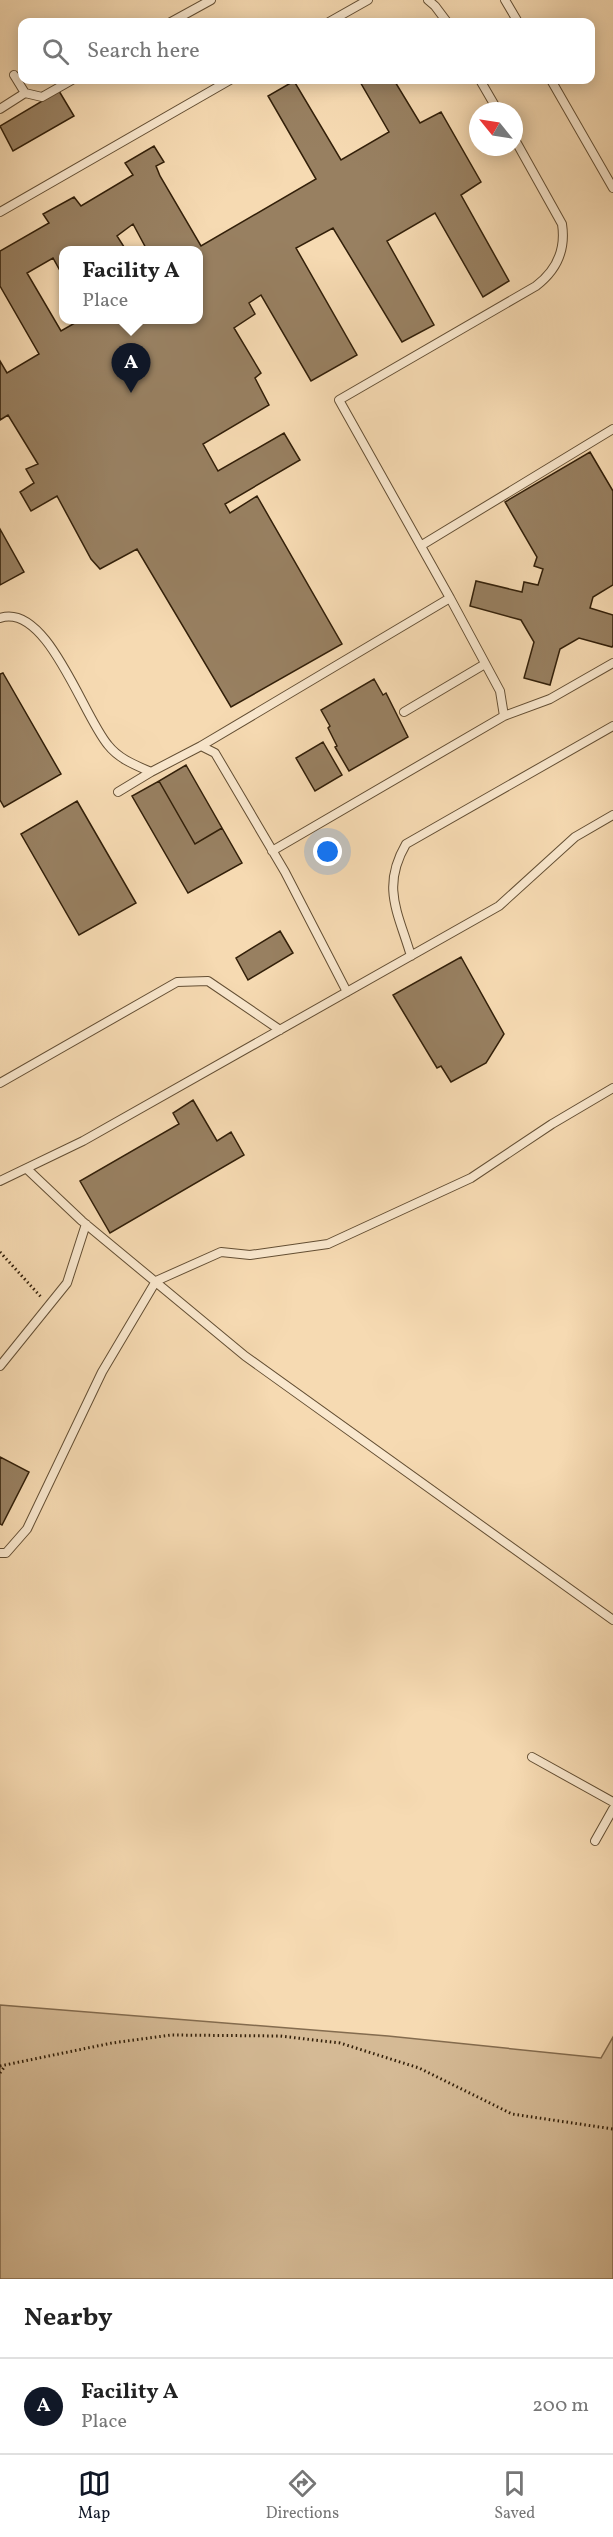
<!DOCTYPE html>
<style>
body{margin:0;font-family:Vollkorn,serif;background:#f2f2f2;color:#222}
.compass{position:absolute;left:469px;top:102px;width:54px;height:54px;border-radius:50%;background:#fff;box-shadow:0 3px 15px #0003;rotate:300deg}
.you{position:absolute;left:328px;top:852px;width:21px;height:21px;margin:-15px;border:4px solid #fff;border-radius:50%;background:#1a73e8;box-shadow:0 0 0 9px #1a73e833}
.badge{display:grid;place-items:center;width:39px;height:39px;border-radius:50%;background:#111827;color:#fff;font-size:20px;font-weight:700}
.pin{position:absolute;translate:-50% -50px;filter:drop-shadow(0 2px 3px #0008)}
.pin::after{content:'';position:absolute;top:32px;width:21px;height:18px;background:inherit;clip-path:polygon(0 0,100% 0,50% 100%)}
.popup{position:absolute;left:59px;top:246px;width:144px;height:78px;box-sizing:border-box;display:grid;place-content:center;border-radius:12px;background:#fff;filter:drop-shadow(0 2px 4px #0005);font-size:20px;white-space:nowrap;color:#767676}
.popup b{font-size:22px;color:#222}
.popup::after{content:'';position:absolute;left:50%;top:100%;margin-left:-12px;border:12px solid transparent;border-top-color:#fff}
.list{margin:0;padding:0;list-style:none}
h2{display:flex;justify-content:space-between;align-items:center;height:78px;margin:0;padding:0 24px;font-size:26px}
h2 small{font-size:20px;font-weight:400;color:#767676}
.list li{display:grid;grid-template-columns:39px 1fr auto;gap:18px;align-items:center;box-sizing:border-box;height:96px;padding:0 24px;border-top:2px solid #e0e0e0}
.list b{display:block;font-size:22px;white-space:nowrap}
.list p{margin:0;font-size:20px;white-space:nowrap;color:#767676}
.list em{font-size:20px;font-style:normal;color:#767676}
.icon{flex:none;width:33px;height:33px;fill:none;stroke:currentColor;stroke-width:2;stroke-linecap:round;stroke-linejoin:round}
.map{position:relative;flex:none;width:613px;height:2279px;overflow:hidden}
.search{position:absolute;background:#fff;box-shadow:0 3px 15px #0003;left:18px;right:18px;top:18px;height:66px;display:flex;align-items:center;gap:15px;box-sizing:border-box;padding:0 21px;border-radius:12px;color:#767676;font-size:22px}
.sheet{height:174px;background:#fff}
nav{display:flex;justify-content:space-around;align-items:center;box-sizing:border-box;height:84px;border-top:2px solid #e0e0e0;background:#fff;font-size:16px;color:#767676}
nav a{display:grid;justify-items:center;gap:3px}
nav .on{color:#111827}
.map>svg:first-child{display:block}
.green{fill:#d5ba95;stroke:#846c4f;stroke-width:1.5}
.building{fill:#988061;stroke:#321f09;stroke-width:1.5;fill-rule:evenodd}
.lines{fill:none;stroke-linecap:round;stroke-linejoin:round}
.service-casing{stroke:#634e33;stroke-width:10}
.path{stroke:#321f09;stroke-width:3;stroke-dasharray:1.5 3;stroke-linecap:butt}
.service{stroke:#f9e7cd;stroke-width:8}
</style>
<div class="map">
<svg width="613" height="2279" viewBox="0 0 613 2279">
<rect width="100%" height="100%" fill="#f6dab2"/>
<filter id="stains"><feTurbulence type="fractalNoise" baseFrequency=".00333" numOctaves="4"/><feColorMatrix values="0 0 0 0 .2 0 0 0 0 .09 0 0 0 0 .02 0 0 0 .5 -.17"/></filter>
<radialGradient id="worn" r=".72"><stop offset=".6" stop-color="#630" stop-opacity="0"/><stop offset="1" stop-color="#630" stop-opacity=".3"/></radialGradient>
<!-- green -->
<path class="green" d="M0 2005 388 2036 601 2058 613 2037V2279H0Z"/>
<!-- building -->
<path class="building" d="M359 80H394L420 123 441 112 481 182 461 195 509 281 483 297 435 213 387 241 434 325 402 342 333 228 296 248 357 355 311 381 261 295 249 303 255 314 234 328 261 373 255 378 269 405 203 444 218 471 284 433 300 460 225 504 230 513 257 496 342 644 231 707 137 549 100 569 91 559 57 496 31 511 20 492 34 483 26 469 38 464 8 415 0 420V361L7 373 39 354 0 286V251L49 223 43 214 74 197 81 206 133 175 125 163 154 146 164 162 156 166 160 176 201 246 316 179 268 96 294 81 341 160 389 132ZM133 224 147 250H198V320H80L61 331 27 273 53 258 63 276V250H126L117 236Z
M59 91 74 116 13 151 0 126Z
M590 452 613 491V585L593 597 590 608 613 615V645L612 647 579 638 560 649 550 685 524 678 534 642 521 620 470 606 476 581 522 592 524 582 538 585 543 569 534 566 537 557 505 502Z
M0 529 24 572 0 585Z
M3 673 61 774 4 807 0 800V674Z
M374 679 383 695 386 693 408 737 349 771 335 747 337 746 328 728 330 726 321 710Z
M323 742 342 775 315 791 296 758Z
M186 765 222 828 195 844 159 781Z
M159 781 195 844 222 828 242 863 188 893 132 796Z
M77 801 136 903 79 935 21 834Z
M280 931 293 953 248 980 236 958Z
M461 957 504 1034 486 1063 451 1082 441 1066 437 1068 393 995Z
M193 1100 217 1141 231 1132 244 1155 110 1233 80 1181 179 1124 173 1113Z
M0 1457 29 1472 2 1525 0 1524Z"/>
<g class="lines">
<!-- service casing -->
<g class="service-casing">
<path id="service" d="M428 0 435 6 447 22
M505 0 518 22
M171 22 211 0
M329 22 368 0
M480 80 498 111
M551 80 613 188
M25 93 42 97 72 80
M0 109 25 93 14 75
M0 212 230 80
M422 545 613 429
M450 598 339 400 536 286C557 270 566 250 562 224L514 138
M0 618C47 602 83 716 108 745 119 759 135 765 151 772L201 746 215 753 285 872 347 992
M404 712 485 664
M504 716 550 699 613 663
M201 746 450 598 500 691 504 716 272 851
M118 792 151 772
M411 956C398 912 381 887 406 844L613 726
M0 1083 177 982 208 981 280 1030
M27 1169 82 1221 245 1356 613 1620
M0 1181 83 1141 499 906 575 837 613 815
M0 1366 67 1283 86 1224
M0 1553H6L27 1529 102 1372 156 1281 221 1252 250 1255 328 1244 471 1178 552 1124 613 1088
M532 1757 613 1802
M595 1841 613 1809"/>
</g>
<!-- path -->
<path class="path" d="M0 1252 41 1297
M0 2066 112 2043 171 2035 280 2036 340 2043 419 2068 512 2114 613 2129
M0 2073 5 2066"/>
<!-- service -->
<use href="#service" class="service"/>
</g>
<rect width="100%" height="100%" filter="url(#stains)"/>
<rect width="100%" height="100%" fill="url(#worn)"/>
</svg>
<svg class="compass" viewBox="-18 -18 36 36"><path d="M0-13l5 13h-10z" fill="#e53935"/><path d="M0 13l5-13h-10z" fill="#767676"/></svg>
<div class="you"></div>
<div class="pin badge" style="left:131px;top:393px">A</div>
<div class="popup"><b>Facility A</b>Place</div>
<div class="search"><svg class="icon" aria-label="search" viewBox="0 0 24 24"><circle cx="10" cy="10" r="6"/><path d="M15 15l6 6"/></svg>Search here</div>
</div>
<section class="sheet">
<h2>Nearby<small></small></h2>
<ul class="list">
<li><span class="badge">A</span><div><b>Facility A</b><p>Place</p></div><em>200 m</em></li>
</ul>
</section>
<nav>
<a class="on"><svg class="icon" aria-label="map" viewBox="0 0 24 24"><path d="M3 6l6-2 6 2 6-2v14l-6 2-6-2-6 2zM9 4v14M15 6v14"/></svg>Map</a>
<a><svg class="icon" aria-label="directions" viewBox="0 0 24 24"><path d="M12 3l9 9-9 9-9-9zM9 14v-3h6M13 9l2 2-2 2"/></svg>Directions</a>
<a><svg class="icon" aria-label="saved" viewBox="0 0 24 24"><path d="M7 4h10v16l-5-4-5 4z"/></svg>Saved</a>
</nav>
